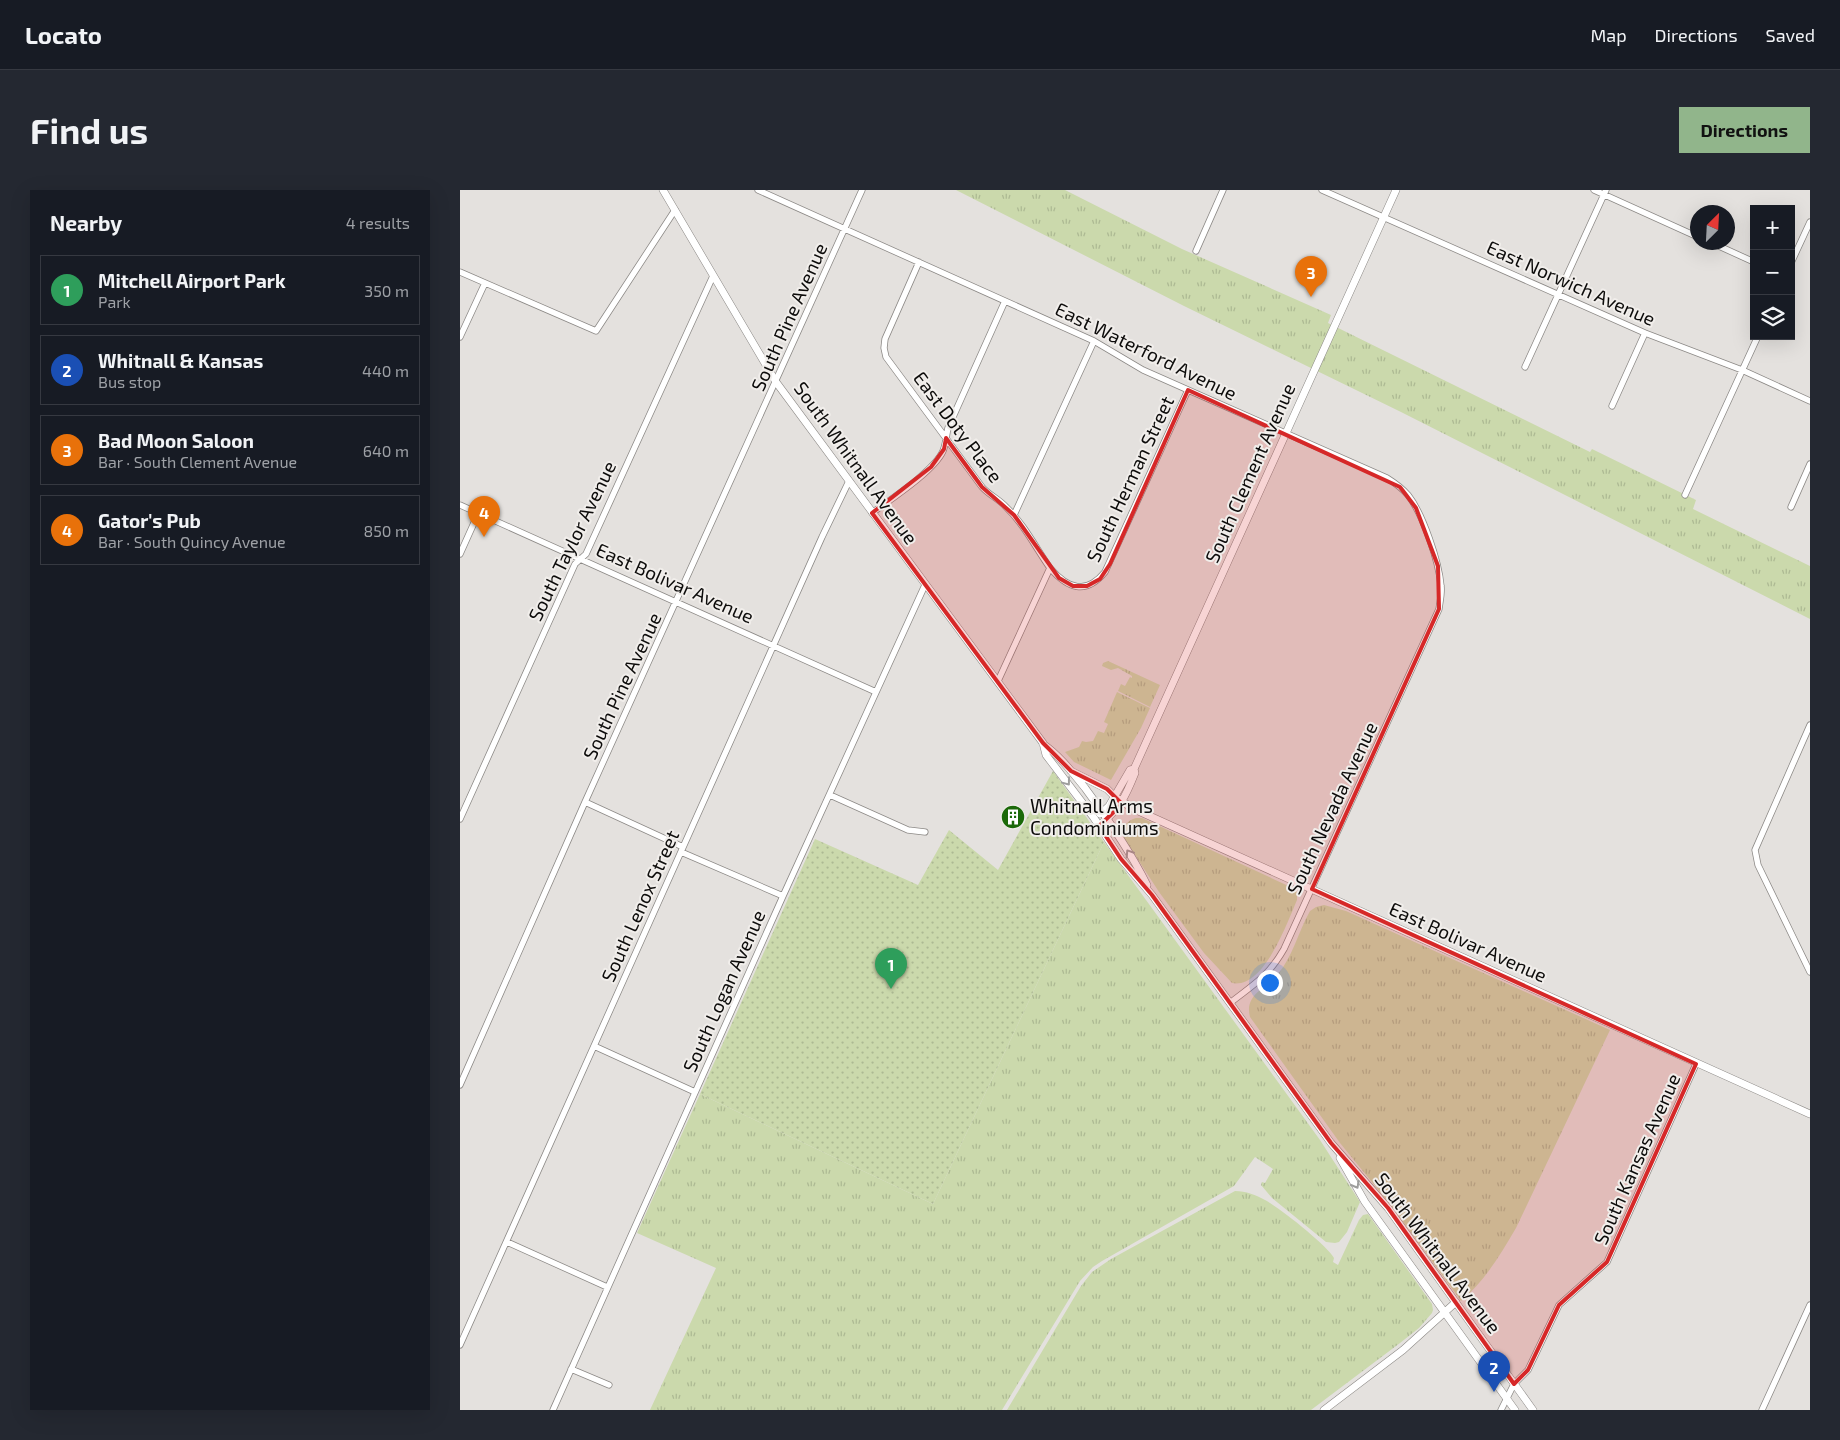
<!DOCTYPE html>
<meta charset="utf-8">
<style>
body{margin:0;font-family:"Exo 2",sans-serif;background:#242831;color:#f1f3f6}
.controls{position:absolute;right:15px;top:15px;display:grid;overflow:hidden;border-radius:0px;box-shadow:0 5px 20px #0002}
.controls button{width:45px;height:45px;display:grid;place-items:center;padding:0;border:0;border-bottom:1px solid #363941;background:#171b24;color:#f1f3f6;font:25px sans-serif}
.compass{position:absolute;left:1230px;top:15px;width:45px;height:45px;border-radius:50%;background:#171b24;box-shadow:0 5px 20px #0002;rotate:24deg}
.you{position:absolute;left:809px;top:792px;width:18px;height:18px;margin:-12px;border:4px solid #fff;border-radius:50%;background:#1a73e8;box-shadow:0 0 0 8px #1a73e833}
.badge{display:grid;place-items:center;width:32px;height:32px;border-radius:50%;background:#91b58b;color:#fff;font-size:16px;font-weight:700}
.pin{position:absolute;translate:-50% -41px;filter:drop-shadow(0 1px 2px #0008)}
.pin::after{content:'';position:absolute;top:26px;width:18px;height:15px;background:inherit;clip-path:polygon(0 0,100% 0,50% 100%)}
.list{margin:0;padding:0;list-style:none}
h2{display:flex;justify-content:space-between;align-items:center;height:65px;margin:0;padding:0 20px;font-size:21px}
h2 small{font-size:16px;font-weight:400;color:#9ea1a6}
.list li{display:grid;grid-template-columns:32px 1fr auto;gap:15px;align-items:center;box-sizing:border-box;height:70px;margin:0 10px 10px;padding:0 10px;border:1px solid #363941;border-radius:0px}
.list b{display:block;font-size:19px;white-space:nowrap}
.list p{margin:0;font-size:16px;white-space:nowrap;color:#9ea1a6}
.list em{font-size:16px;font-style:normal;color:#9ea1a6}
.icon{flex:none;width:28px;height:28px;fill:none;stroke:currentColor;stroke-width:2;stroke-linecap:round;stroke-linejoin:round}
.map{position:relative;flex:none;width:1350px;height:1220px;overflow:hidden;border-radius:0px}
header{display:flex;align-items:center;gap:30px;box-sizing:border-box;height:70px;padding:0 25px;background:#171b24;border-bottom:1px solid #363941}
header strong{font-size:24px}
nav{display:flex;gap:28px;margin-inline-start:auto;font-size:18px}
.intro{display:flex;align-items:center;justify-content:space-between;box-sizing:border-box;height:120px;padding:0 30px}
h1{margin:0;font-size:35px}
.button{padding:12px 22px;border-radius:0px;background:#91b58b;color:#111;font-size:18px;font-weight:700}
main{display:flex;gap:30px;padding:0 30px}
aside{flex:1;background:#171b24;border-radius:0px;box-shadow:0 5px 20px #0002}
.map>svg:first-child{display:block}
.grass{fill:url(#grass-tufts)}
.park{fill:url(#park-dots)}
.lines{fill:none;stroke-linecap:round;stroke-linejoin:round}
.minor-casing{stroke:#8c8986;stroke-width:7}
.tertiary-casing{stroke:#8c8986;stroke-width:8}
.minor{stroke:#fff;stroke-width:5.5}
.tertiary{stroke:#fff;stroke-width:7}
.oneway{stroke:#9e9e9d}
.marked{fill:#d62828;fill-opacity:0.2;stroke:#d62828;stroke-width:4;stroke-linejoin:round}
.labels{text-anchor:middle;stroke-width:4;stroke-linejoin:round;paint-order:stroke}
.street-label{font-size:19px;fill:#0d0c0b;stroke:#f1eeeb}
.poi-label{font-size:19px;fill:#0d0c0b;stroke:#f1eeeb;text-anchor:start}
</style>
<header>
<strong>Locato</strong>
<nav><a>Map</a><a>Directions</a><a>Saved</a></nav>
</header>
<div class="intro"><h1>Find us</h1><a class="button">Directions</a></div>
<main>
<aside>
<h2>Nearby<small>4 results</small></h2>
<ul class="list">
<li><span class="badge" style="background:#2e9e5b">1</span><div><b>Mitchell Airport Park</b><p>Park</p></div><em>350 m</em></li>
<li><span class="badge" style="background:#1a4fb4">2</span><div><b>Whitnall &amp; Kansas</b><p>Bus stop</p></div><em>440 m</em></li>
<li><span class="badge" style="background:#e8710a">3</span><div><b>Bad Moon Saloon</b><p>Bar · South Clement Avenue</p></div><em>640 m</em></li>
<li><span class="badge" style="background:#e8710a">4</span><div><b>Gator's Pub</b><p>Bar · South Quincy Avenue</p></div><em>850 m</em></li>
</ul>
</aside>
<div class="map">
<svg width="1350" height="1220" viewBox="0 0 1350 1220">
<defs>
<pattern id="grass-tufts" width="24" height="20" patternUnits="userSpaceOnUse" patternTransform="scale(1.25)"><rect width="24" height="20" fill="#cbd9ac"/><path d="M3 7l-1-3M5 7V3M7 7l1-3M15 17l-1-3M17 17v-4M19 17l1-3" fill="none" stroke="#adb993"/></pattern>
<pattern id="park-dots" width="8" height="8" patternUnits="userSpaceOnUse" patternTransform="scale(1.25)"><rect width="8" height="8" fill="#cbd9ac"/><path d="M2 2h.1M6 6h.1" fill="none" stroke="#adb993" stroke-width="1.8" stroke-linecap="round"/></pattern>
</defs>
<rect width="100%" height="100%" fill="#e4e1de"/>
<!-- grass -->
<path class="grass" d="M496 0H605L722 59 871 125 868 133 1130 262 1132 259 1236 310 1233 319 1350 376V429L941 222 724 116Z
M648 471 700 495 690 517 658 501 661 494 665 496 670 487 672 488V486L658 478 651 480 642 476 643 473Z
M657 502 690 518 681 538 651 590 614 572 605 562 619 557 622 551 626 552 633 551 638 541 644 543 648 534 644 532Z
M676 628H682L835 699 837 703V710C827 733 804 799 772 793L744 763 699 702 664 648C662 637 666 631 676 628Z
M644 652 860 950 900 1012 887 1042 879 1052 875 1053 866 1052 812 1008 801 995 802 992 805 993 813 979 795 967 774 996 642 1071 633 1077 620 1091 542 1220H190L256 1078 177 1043 240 904 473 1014Z
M864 715 886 721 1150 840 1056 1038C1041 1064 1024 1092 1001 1111L933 1018 880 953 790 827C784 805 805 799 818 784 833 766 838 742 850 721L856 717Z
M775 1001C786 1001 796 1005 805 1010 819 1017 868 1056 874 1068L873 1072 878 1075 899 1030 903 1025 908 1024 972 1114 973 1120 972 1123 959 1138 940 1153 851 1220H547L621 1096 632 1082 651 1069Z"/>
<!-- park -->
<path class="park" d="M593 581 644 652 473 1014 240 904 355 649 458 695 489 640 538 680Z"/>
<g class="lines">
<!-- minor casing -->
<g class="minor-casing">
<path id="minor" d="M298 0 634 151 683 180 927 288C935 293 942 298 948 305 963 324 979 372 981 396 982 403 980 411 979 419L824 759C808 787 794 794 770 813
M862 0 1185 143 1282 180 1350 211
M1134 0 1238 47
M1250 52 1294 72
M736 61 763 0
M459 72 425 149 424 158 426 167 522 297C529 305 539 309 546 317 564 334 576 358 590 378
M1331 73 1350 32
M0 82 136 141 215 20
M0 147 25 93
M1065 177 1146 0
M1152 216 1185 143
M1225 305 1298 146
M0 315 416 502
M1331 317 1350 274
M412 323C431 309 474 281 483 261 486 254 486 246 488 238L545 111
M554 325 634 151
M0 364 18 324
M538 491 590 378C608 399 626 405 645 382L728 200
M1350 535 1295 660 1298 675 1350 782
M370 605 448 640 465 642
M125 612 223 657
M0 629 115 374 126 364 253 86
M221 662 323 706
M134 856 235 902
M0 895 125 612 402 0
M47 1052 147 1097
M0 1155 362 347 389 291
M111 1179 149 1195
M93 1220 323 706 465 395
M1041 1220 1054 1194 1068 1180 1099 1115 1147 1072 1236 874
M1302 1220 1350 1115"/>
</g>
<!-- tertiary casing -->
<g class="tertiary-casing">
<path id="tertiary" d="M203 0 316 192 583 553 586 565 634 628 661 669 692 705 871 953 928 1018 1073 1220
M583 554C600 566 612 582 625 598 648 629 670 661 687 695
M611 581 647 599 655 607 674 619 1350 924
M640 624 649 616 670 580 674 579
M639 636C660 618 665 608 675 583L674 579 936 0
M880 968 905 1012 1055 1220
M864 1220 943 1160 996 1112"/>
</g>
<!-- minor -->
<use href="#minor" class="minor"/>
<!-- tertiary -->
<use href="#tertiary" class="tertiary"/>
</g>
<!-- one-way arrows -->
<defs><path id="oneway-chevron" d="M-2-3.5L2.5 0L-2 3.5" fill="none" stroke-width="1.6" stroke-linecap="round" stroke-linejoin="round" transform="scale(1.25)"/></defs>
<g class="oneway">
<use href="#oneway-chevron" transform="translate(607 592) rotate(53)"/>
<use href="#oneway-chevron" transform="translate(669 663) rotate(-123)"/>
<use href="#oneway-chevron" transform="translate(896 995) rotate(60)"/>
</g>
<!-- marked area -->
<path class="marked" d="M728 200 940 297 956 318 978 376 979 419 852 699 1236 874 1147 1072 1099 1115 1068 1180 1054 1194 928 1018 871 953 692 705 661 669 639 636 662 614 647 599 611 581 583 553 412 323 471 277 484 259 486 248 522 297 554 325 599 388 613 396H627L640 389 650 374Z"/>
<!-- icons -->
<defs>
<g id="building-disc" transform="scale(1.25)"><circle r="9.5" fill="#1b6909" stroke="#f1eeeb"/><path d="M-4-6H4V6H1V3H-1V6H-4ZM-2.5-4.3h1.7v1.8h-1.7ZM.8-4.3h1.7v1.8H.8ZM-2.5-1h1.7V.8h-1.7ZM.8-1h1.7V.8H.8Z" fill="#fff"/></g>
</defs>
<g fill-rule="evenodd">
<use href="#building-disc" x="553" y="627"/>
</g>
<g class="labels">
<!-- street labels -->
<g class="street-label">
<text transform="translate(1111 93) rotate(24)" y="7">East Norwich Avenue</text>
<text transform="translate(329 127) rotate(-66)" y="7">South Pine Avenue</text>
<text transform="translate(686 161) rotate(26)" y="7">East Waterford Avenue</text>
<text transform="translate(498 237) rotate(53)" y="7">East Doty Place</text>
<text transform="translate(396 273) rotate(54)" y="7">South Whitnall Avenue</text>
<text transform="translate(790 283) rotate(-66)" y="7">South Clement Avenue</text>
<text transform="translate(670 289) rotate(-65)" y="7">South Herman Street</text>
<text transform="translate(112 351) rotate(-64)" y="7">South Taylor Avenue</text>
<text transform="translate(215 393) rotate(24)" y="7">East Bolivar Avenue</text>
<text transform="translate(162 496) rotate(-65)" y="7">South Pine Avenue</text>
<text transform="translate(872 618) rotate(-65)" y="7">South Nevada Avenue</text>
<text transform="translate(180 716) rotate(-66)" y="7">South Lenox Street</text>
<text transform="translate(1008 752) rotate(24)" y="7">East Bolivar Avenue</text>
<text transform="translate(264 801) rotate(-66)" y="7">South Logan Avenue</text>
<text transform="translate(1177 969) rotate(-66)" y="7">South Kansas Avenue</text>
<text transform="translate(978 1063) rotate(53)" y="7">South Whitnall Avenue</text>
</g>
<!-- poi labels -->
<g class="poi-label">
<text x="570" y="623">Whitnall Arms<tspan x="570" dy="22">Condominiums</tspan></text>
</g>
</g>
</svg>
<div class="controls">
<button>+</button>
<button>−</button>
<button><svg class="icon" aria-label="layers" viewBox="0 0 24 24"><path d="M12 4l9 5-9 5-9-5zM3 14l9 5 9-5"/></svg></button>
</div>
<svg class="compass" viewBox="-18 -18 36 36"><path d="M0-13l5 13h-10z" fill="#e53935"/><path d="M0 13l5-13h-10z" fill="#9ea1a6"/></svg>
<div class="you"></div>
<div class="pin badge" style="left:431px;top:799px;background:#2e9e5b">1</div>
<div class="pin badge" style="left:1034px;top:1202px;background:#1a4fb4">2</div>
<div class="pin badge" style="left:851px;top:107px;background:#e8710a">3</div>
<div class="pin badge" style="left:24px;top:347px;background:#e8710a">4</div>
</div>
</main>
